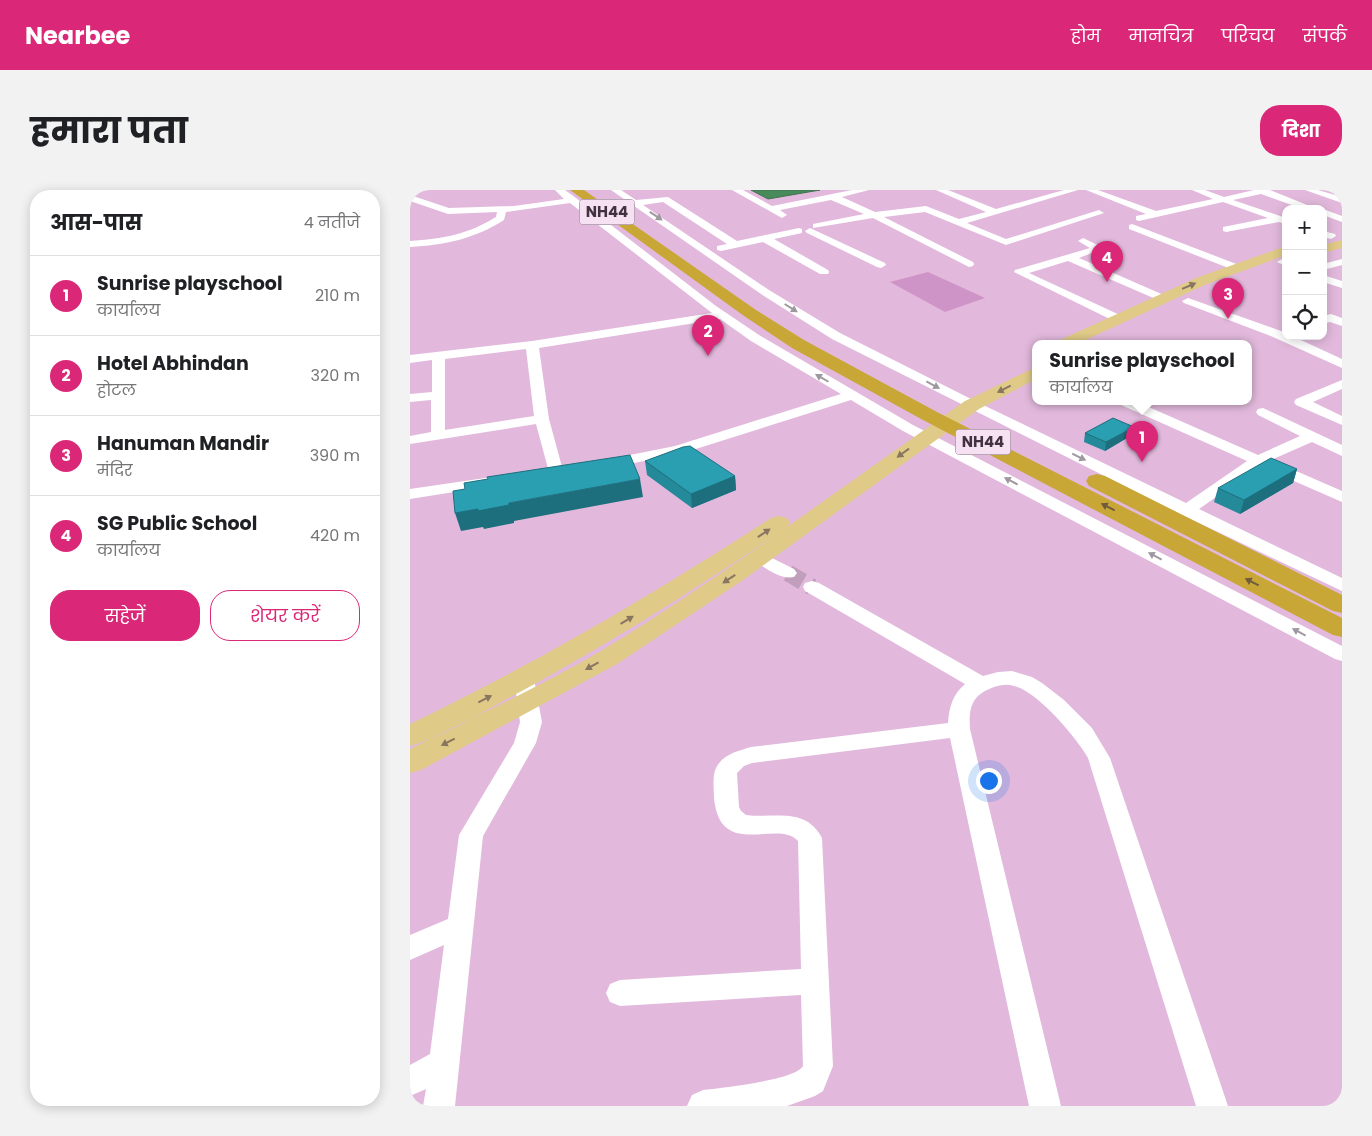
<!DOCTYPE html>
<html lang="hi">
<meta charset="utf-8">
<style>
body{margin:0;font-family:Poppins,"Noto Sans Devanagari",sans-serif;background:#f2f2f2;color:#202124}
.controls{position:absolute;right:15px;top:15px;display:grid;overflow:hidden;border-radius:10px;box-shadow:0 2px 12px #0003}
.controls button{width:45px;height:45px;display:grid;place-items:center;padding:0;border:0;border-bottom:1px solid #e0e0e0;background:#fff;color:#202124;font:25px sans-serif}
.you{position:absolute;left:578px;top:590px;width:18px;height:18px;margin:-12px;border:4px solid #fff;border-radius:50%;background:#1a73e8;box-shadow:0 0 0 8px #1a73e833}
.badge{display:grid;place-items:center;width:32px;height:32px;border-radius:50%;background:#db2777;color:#fff;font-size:16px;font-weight:700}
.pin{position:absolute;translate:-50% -41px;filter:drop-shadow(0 1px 2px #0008)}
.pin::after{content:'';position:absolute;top:26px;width:18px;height:15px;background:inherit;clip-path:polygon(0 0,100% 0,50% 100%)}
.popup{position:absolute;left:622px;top:150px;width:220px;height:65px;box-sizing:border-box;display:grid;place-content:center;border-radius:10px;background:#fff;filter:drop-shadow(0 1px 4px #0005);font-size:16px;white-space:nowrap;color:#757577}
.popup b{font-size:19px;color:#202124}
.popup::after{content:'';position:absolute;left:50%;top:100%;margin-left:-10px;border:10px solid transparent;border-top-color:#fff}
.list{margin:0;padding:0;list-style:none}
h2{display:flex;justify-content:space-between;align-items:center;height:65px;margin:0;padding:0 20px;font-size:21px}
h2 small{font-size:16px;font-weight:400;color:#757577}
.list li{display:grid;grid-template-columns:32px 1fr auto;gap:15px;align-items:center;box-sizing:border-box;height:80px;padding:0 20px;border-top:1px solid #e0e0e0}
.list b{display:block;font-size:19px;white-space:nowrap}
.list p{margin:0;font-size:16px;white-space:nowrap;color:#757577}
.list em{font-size:16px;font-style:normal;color:#757577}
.actions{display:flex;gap:10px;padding:15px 20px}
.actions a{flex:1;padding:11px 0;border:1px solid #db2777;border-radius:20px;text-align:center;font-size:18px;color:#db2777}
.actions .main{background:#db2777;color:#fff}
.icon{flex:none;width:28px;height:28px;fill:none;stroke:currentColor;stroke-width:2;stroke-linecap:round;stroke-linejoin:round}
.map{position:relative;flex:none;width:932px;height:916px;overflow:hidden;border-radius:20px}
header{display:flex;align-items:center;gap:30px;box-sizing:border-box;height:70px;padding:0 25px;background:#db2777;color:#fff}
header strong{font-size:24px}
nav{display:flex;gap:28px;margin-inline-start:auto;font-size:18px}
.intro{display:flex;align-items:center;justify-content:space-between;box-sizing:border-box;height:120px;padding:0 30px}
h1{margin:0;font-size:35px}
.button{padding:12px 22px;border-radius:20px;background:#db2777;color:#fff;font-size:18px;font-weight:700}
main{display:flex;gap:30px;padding:0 30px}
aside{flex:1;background:#fff;border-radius:20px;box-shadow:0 2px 12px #0003}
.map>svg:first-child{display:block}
.green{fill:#cf94c7}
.water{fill:#478b5a;stroke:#467052}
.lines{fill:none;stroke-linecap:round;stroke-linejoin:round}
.minor-tunnel{stroke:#c29ebd;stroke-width:17;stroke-dasharray:17 8;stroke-linecap:butt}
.minor{fill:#fff;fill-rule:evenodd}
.major{fill:#dfca87;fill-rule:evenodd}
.highway{fill:#c9a737;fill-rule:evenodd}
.wall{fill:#248999}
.shaded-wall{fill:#1d6f7d}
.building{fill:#2a9fb2;stroke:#1d6f7d}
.oneway{fill:#a098a0}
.oneway2{fill:#897660}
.oneway3{fill:#715b3d}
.labels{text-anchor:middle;stroke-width:4;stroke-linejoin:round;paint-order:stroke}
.shield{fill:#f6e1f3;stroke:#786676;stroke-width:1}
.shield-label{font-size:15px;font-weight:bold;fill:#423240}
</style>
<header>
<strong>Nearbee</strong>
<nav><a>होम</a><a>मानचित्र</a><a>परिचय</a><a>संपर्क</a></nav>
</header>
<div class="intro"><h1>हमारा पता</h1><a class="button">दिशा</a></div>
<main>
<aside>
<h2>आस-पास<small>4 नतीजे</small></h2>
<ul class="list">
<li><span class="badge">1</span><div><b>Sunrise playschool</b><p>कार्यालय</p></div><em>210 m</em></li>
<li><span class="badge">2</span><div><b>Hotel Abhindan</b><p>होटल</p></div><em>320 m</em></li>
<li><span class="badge">3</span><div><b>Hanuman Mandir</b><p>मंदिर</p></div><em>390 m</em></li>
<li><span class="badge">4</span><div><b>SG Public School</b><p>कार्यालय</p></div><em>420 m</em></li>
</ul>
<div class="actions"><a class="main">सहेजें</a><a>शेयर करें</a></div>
</aside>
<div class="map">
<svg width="932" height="916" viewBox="0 0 932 916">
<rect width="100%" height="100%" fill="#e2b9dc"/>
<!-- green -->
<path class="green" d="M518 82 575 108 535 122 480 92Z"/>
<!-- water -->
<path class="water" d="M341 0H410L358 9Z"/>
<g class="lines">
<!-- minor-tunnel -->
<path class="minor-tunnel" d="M378 383 402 397"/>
<!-- minor -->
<path class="minor" d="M145 0H155L166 8 306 116 349 145 503 235 932 456V471L925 469 493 241 441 210 273 263 195 279 190 277 187 274 190 271 265 256 431 204 341 151 310 129 129 158 139 229 152 277 166 274 172 276 174 279 172 282 146 288 140 286 126 234 0 254V246L21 242V210L0 212V204L22 202V170L0 173V165L122 151 302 123 160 13 96 22 94 30C64 49 35 55 0 57V51C32 49 59 44 86 27L87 22 38 24 0 11V5L39 18 104 16 154 9ZM116 159 124 226 35 240V169Z
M201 0H211L226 10 258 7 327 51 389 38 392 39V43L364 49 418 80 419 82 418 84H410L353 52 311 61 307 60V56L317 54 253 12 233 15 359 100 430 143 567 212 776 313 837 271 709 214 707 211H725L848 265 890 246 848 225 846 222 848 219 853 218 932 255V266L902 252 861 270 932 301V312L850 276 789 319 932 388V401L770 324 422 149 351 104Z
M322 0H333L362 16 442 0H459L432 7 465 22 516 16 549 29 576 22 526 0H538L586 19 654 0H668L557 33 596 49 686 21 689 20 694 23 596 55 515 22 474 27 563 72 564 74 563 76 559 77 463 28 403 38V34L454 24 421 10 370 20 377 25 372 28Z
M676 0H688L746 21 803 9 782 0H795L814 7 844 0H860L907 19H893L851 4 823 10 876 28V34L869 32 816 42 813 41V37L858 28 813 12 729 31 726 30V26L736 24Z
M895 0H908L932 7V13Z
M913 19 932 26V32L913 25Z
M722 34 829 75 830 77 829 79H821L719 39V35Z
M400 38 475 73 476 75 471 78 467 77 397 43 395 41Z
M913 41 925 44 926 46 921 49 913 47Z
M673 48 694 58 669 68 756 106 758 108 756 110H748L658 71 619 83 712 126 714 129 712 132 708 133 604 82 605 80 680 58 668 51Z
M872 69 876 70V76L867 72Z
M932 69V75L913 80V74Z
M913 85 932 91V98L913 92Z
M778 108 871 141 876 143V146H882L932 169V178L863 147 774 113 772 111Z
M921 124 932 128V136L920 132 913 134V126Z
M932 190V199L903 212 932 226V235L886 215 884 212 886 209Z
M82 287 88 289 90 292 88 295 0 309V299Z
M350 362 384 379 387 383 384 387C370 390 356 378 344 371L341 367 344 363Z
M402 391 409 393 573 486 588 482 602 481 622 487 632 493 654 510 682 538 700 568 818 916H786L678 568C666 547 628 502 604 496 595 493 585 496 577 500 560 508 559 522 560 539L651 916H619L540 548 342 573 334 576 327 583 329 617 331 621 336 625C364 629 395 616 412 648L423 876 413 901 405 906 377 916H277L282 905 293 900C311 898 386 890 393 876L391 805 210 816 200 812 196 803 200 794 210 790 391 779 388 651C368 628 310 671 304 608 304 599 302 586 306 578 313 564 328 561 341 557L538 533C539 517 543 504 555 494L395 401 393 397 395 393Z
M114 482 121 484 124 489 132 532 126 553 73 646 45 916H13L16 899 0 906V875L20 864 34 755 0 770V745L38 729 49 645 104 553 110 532 104 489 107 484Z"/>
<!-- major -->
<path class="major" d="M932 50V58L913 63V55Z
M876 56V65L797 94 669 153H648L650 150 786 88Z
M626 177V189L569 219 333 390 207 474 11 580 0 583V559C63 527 128 498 189 462 250 425 309 385 367 344 279 403 189 460 95 510 65 526 33 547 0 556V534C125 474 244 404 361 328L369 326 377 328 380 333 377 337 555 211Z"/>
<!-- highway -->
<path class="highway" d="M160 0H174L346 120 394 150 527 222 932 428V447L923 445 513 230 382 158 334 126Z
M687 284 695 286 932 405V423L923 421 679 296 676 291 679 286Z"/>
</g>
<!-- wall -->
<path class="wall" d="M675 243 722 245 695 261 674 252Z
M235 271 325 286 326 300 282 318 237 285Z
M887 279 883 293 830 324 804 312 808 298Z"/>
<!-- shaded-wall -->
<path class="shaded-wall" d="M724 237 722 245 695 261 696 252Z
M887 279 883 293 830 324 834 310Z
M325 286 326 300 282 318 281 304Z
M230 289 233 307 104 331V333L74 339 73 337 51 341 45 323Z"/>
<!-- building -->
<path class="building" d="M703 228 724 237 696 252 675 243Z
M280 256 325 286 281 304 235 271 273 257Z
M220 265 230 289 99 313V315L68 321V319L45 323 43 301 55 299 54 293 78 289 77 287Z
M861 268 887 279 834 310 808 298Z"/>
<!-- one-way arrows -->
<defs><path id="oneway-solid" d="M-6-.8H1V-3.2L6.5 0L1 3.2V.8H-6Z" transform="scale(1.25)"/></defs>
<g class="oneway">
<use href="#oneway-solid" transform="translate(246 26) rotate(33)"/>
<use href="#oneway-solid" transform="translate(381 118) rotate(32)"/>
<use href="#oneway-solid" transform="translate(412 188) rotate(-150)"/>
<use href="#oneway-solid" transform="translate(523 195) rotate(28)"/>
<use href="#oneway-solid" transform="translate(669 267) rotate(26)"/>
<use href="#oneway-solid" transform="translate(601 291) rotate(-152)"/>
<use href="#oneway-solid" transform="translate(745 366) rotate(-152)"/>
<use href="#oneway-solid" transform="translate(889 442) rotate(-152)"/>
</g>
<g class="oneway2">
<use href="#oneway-solid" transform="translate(779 96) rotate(-23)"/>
<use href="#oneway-solid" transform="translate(594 199) rotate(153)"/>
<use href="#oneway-solid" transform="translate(493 263) rotate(144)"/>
<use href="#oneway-solid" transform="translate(354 343) rotate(-34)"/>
<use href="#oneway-solid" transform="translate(319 389) rotate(147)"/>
<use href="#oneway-solid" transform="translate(217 430) rotate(-31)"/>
<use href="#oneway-solid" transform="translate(182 476) rotate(151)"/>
<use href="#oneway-solid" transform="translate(75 509) rotate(-27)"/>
<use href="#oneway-solid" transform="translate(38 552) rotate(153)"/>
</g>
<g class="oneway3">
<use href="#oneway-solid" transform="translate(698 317) rotate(-153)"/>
<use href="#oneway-solid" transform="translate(842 392) rotate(-153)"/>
</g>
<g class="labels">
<!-- shield labels -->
<g class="shield">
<rect x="169.5" y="9.5" width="55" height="25" rx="4"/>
<rect x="545.5" y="239.5" width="55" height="25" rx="4"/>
</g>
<g class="shield-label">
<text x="197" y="27">NH44</text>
<text x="573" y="257">NH44</text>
</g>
</g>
</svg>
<div class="controls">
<button>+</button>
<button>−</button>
<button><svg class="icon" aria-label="locate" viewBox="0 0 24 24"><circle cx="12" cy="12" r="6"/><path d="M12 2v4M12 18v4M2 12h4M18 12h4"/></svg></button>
</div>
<div class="you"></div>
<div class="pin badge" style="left:732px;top:272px">1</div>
<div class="popup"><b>Sunrise playschool</b>कार्यालय</div>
<div class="pin badge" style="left:298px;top:166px">2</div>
<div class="pin badge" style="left:818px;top:129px">3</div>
<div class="pin badge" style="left:697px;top:92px">4</div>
</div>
</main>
